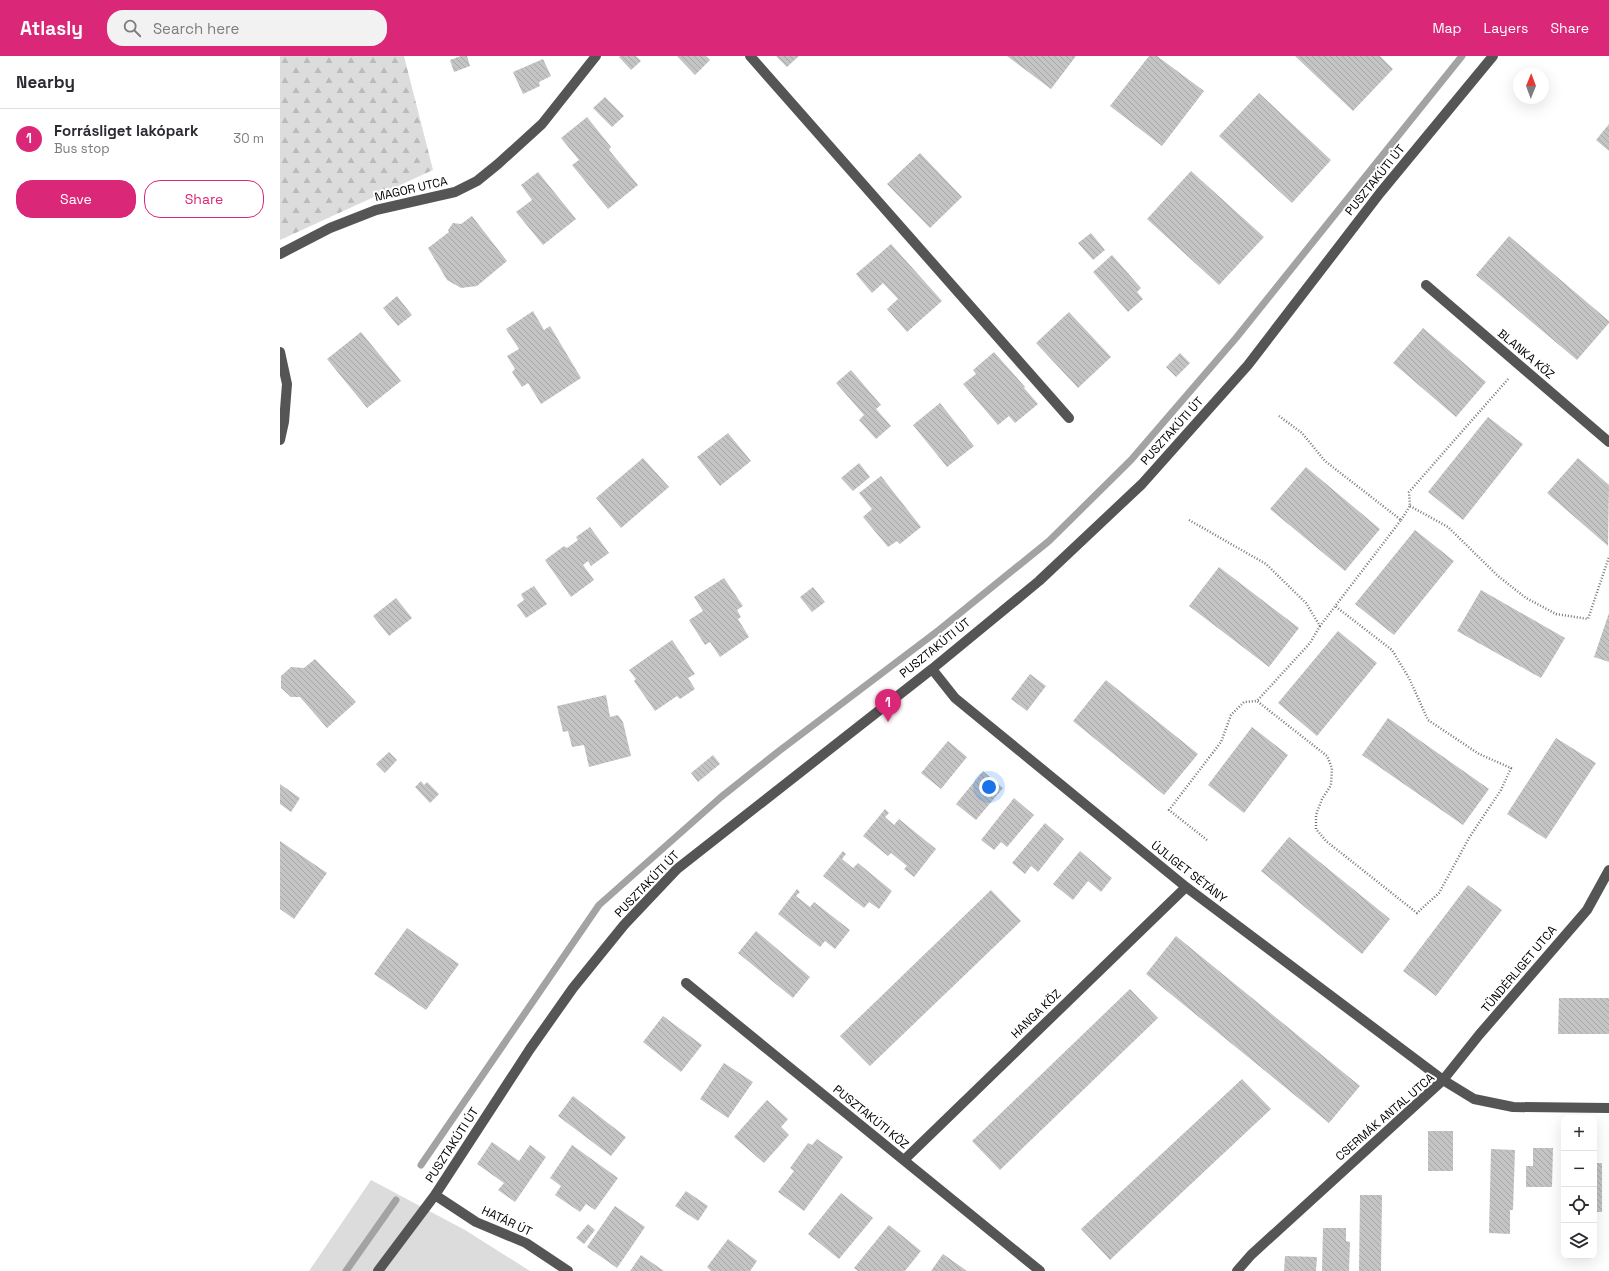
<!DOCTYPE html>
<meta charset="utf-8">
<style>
body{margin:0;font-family:"Space Grotesk",sans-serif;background:#f2f2f3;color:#2b2b33}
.controls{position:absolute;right:12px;bottom:12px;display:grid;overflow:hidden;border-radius:8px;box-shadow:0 4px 16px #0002}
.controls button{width:36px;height:36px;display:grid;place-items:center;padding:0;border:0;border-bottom:1px solid #e1e1e2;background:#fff;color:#2b2b33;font:20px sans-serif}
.compass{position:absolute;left:1233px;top:12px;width:36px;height:36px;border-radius:50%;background:#fff;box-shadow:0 4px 16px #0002;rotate:1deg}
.you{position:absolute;left:709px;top:731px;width:14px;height:14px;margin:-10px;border:3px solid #fff;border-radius:50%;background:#1a73e8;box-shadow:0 0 0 6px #1a73e833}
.badge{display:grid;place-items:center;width:26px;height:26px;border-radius:50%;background:#db2777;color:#fff;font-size:13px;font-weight:700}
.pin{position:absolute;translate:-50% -33px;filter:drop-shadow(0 1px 2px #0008)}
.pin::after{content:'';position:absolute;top:21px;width:14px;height:12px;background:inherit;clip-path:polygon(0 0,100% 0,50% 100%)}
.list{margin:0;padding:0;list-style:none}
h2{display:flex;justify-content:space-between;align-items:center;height:52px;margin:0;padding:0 16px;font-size:17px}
h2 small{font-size:13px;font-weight:400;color:#7c7c81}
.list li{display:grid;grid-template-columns:26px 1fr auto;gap:12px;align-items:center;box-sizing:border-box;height:60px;padding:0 16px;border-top:1px solid #e1e1e2}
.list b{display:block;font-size:15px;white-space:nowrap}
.list p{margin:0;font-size:13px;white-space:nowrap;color:#7c7c81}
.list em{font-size:13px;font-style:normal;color:#7c7c81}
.actions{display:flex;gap:8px;padding:12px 16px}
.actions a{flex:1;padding:9px 0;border:1px solid #db2777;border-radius:16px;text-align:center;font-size:14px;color:#db2777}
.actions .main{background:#db2777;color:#fff}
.icon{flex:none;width:22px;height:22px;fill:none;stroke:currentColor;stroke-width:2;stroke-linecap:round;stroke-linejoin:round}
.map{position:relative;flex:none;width:1329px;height:1215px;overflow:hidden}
header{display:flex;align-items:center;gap:24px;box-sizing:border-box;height:56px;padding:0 20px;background:#db2777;color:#fff}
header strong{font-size:19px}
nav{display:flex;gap:22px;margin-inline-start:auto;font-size:14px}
.search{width:280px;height:36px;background:#f2f2f3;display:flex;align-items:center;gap:10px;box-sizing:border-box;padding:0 14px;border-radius:16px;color:#7c7c81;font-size:15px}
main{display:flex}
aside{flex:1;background:#fff}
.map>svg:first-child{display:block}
.green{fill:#dcdcdc}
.forest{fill:url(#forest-firs)}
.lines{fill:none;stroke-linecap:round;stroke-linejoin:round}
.stream{stroke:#a3a3a3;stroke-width:7}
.building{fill:url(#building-back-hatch)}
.path{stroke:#777;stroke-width:2.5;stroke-dasharray:1 2;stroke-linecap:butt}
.minor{stroke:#555;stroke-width:10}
.labels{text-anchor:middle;stroke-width:4;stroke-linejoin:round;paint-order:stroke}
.street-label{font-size:12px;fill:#000;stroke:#fff}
</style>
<header>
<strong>Atlasly</strong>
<div class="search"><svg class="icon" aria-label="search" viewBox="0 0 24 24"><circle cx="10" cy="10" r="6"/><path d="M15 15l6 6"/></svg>Search here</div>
<nav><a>Map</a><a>Layers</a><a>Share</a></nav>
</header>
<main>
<aside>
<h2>Nearby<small></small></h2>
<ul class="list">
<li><span class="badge">1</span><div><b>Forrásliget lakópark</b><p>Bus stop</p></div><em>30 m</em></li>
</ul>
<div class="actions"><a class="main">Save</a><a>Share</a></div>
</aside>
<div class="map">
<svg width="1329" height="1215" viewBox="0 0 1329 1215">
<defs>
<pattern id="forest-firs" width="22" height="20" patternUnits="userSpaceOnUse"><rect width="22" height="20" fill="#dcdcdc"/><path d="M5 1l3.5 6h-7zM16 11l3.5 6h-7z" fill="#bbb"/></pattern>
<pattern id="building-back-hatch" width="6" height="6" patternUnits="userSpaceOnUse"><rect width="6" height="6" fill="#c4c4c4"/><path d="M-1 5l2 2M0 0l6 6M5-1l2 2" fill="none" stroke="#a7a7a7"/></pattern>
</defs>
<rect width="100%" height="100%" fill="#fff"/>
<!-- green -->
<path class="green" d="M91 1124 185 1174 250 1215H29Z"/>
<!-- forest -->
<path class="forest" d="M0 0H124L153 114 0 184Z"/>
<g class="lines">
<!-- stream -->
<path class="stream" d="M141 1109 319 849 441 741 499 695 659 574 769 485 851 404 956 282 1182 0
M66 1215 116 1144"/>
</g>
<!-- building -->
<path class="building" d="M181 0H187L190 10 174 16 170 4Z
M340 0H356L361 5 351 14 339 1Z
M397 0H426L430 4 415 19Z
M496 0H519L507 11Z
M727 0H796L771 33Z
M869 0H877L924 35 882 90 830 50Z
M1015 0H1100L1113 13 1073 55Z
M263 3 271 20 259 26 260 30 243 38 233 16Z
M979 37 1051 104 1012 147 939 80Z
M325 41 344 60 332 71 313 52Z
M307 61 331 91 329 94 358 129 328 153 292 109 299 104 281 82Z
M1329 68V95L1316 84Z
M640 97 682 141 650 172 607 128Z
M911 115 984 181 939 229 867 163Z
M258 116 296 163 263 189 236 156 252 144 241 129Z
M192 160 227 205 197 230 181 232 167 224 148 192 169 176 168 174 173 167 181 168Z
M811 177 825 194 813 204 798 187Z
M1229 180 1329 265V267L1297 304 1196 219Z
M611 188 662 245 627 276 607 253 618 243 603 227 592 237 576 218Z
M832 199 861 232 857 236 863 243 848 256 813 216Z
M117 240 132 259 118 270 103 252Z
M253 255 264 274 270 270 301 322 261 348 248 327 242 331 232 316 235 313 227 300 239 293 226 273Z
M789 256 831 301 798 332 756 287Z
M1143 272 1206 326 1176 361 1113 307Z
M81 276 121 325 87 352 47 303Z
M714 296 745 331 744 332 758 348 735 367 729 360 718 369 683 328 696 318 693 314Z
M900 297 910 307 896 321 886 311Z
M571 314 601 349 596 353 611 370 596 383 579 364 584 359 556 327Z
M660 347 694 390 667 411 633 369Z
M1208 361 1243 388 1183 464 1148 436Z
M448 377 471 405 440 430 417 401Z
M363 402 389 431 341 472 316 442Z
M1298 402 1329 429 1328 490 1267 437Z
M579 407 590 421 573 435 561 422Z
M1026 411 1100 473 1065 515 990 453Z
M601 420 641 471 620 488 617 485 608 491 583 461 592 453 579 437Z
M310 471 329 497 311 510 308 505 303 509 314 524 291 541 265 504 284 490 287 492 298 484 296 481Z
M1135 474 1174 505 1114 579 1075 548Z
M939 511 1019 572 989 611 909 550Z
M444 522 463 550 457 554 461 561 458 563 469 581 440 601 430 586 425 589 409 564 423 555 414 541Z
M254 530 267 548 246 562 237 549 244 544 241 538Z
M533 531 545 546 532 556 520 541Z
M1201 534 1285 582 1261 622 1177 575Z
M116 542 132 562 109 580 93 560Z
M1329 557V606L1314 601Z
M1058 575 1097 607 1037 680 998 647Z
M392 584 415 618 408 622 415 633 400 643 397 640 375 655 354 625 356 623 349 614Z
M35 603 76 646 47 672 20 641H11L1 632V620L11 611 24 612Z
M750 618 766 630 747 655 731 643Z
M826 624 918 698 884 739 793 665Z
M326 639 330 661 338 659 343 666 351 700 309 711 304 689 292 691 288 675 283 676 277 650Z
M1108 662 1209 733 1183 769 1082 699Z
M972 671 1008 699 964 757 928 729Z
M1276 682 1316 707 1266 783 1227 758Z
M668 685 687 701 661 733 641 717Z
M109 696 117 704 105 717 96 708Z
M433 699 440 708 418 726 411 717Z
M703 715 723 732 696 764 676 748Z
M141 725 144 729 147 726 159 738 150 747 135 731Z
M0 728 20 742 11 756 0 748Z
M734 742 754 759 727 791 721 786 714 794 701 784Z
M605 753 609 757 605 761 614 769 619 763 656 793 634 821 624 813 627 810 611 797 608 800 583 780Z
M765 767 784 783 758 816 751 810 745 818 732 807Z
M1009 781 1110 863 1082 898 981 815Z
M0 785 47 817 14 863 0 853Z
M563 795 566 798 562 803 573 812 578 807 612 835 599 853 589 846 584 852 543 820Z
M800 795 832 822 821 836 808 825 793 844 773 828Z
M1188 829 1222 854 1156 940 1123 915Z
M517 833 520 836 516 840 530 851 534 846 570 874 555 893 545 885 540 891 498 858Z
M711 834 741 865 590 1010 560 980Z
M127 872 179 908 146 954 94 918Z
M476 875 530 921 513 942 458 897Z
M896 880 1080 1030 1049 1067 866 918Z
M850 933 878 962 720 1114 692 1085Z
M1279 942H1329V978H1278Z
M383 960 422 989 401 1016 363 986Z
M444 1007 473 1026 448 1062 420 1043Z
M962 1023 991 1053 830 1204 801 1173Z
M293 1040 346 1081 331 1100 278 1060Z
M487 1044 508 1063 501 1071 509 1079 484 1107 454 1081Z
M1148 1075H1173V1115H1148Z
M537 1083 563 1101 524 1155 498 1136 514 1115 510 1112 528 1087 532 1089Z
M212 1086 239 1105 250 1089 266 1101 235 1146 218 1134 224 1127 197 1108Z
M292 1089 338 1122 315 1154 306 1148 300 1156 275 1139 281 1130 270 1122Z
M1253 1092H1273L1272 1131H1246V1110H1253Z
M1211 1093 1235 1094 1233 1154H1230V1178L1209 1177Z
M1314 1107H1322V1156H1314Z
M406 1135 428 1150 418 1165 395 1150Z
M561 1137 593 1162 559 1203 528 1178Z
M1080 1139H1102L1101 1215H1079Z
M335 1150 365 1171 337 1212 307 1191Z
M308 1168 315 1174 304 1188 296 1182Z
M609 1169 641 1195 625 1215H578L574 1212Z
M1043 1172H1066V1185L1070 1186 1069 1215H1042Z
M448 1183 477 1205 470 1215H431L427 1211Z
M663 1198 687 1215H651Z
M361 1199 384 1215H350Z
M1005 1200 1037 1201 1036 1215H1004Z"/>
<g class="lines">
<!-- path -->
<path class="path" d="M1130 450 1168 471 1218 520 1246 542 1276 558 1308 563 1329 501
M909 464 986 508 1026 547 1040 570 1121 464 1045 405 1022 377 999 360
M1121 464 1130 450 1129 436 1229 322
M1040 570 1030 587 977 645 1047 700 1052 712 1051 729 1042 743 1036 759V773L1046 785 1137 857 1159 837 1189 782 1221 734 1231 712 1199 698 1148 664 1129 622 1112 594 1055 550
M927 784 889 754 941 686 951 659 964 646 977 645"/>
<!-- minor -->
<path class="minor" d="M470 0 789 362
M0 198 50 172 96 154 175 136 197 125 218 108 262 68 316 0
M1146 229 1329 386
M0 296 7 328 4 366 0 384
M652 613 675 642 906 831 1163 1024 1194 1043 1233 1051 1329 1052
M406 927 760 1215
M624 1104 906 831
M155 1139 196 1166 246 1187 288 1215
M98 1215 155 1139 250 993 293 932 344 869 397 813 652 613 759 525 862 428 968 309 1100 137 1213 0
M957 1215 971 1199 1163 1024 1199 979 1307 854 1329 814"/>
</g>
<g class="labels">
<!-- street labels -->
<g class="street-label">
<text transform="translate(1095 124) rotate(-51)" y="4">PUSZTAKÚTI ÚT</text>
<text transform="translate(131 133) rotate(-13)" y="4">MAGOR UTCA</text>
<text transform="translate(1246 298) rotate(40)" y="4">BLANKA KÖZ</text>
<text transform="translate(892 375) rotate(-48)" y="4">PUSZTAKÚTI ÚT</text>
<text transform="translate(655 592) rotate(-39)" y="4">PUSZTAKÚTI ÚT</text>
<text transform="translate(909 816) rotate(38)" y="4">ÚJLIGET SÉTÁNY</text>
<text transform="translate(367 828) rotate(-46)" y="4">PUSZTAKÚTI ÚT</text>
<text transform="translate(1239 913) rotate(-50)" y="4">TÜNDÉRLIGET UTCA</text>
<text transform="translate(756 958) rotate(-44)" y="4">HANGA KÖZ</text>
<text transform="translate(591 1061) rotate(39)" y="4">PUSZTAKÚTI KÖZ</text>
<text transform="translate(1105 1061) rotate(-41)" y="4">CSERMÁK ANTAL UTCA</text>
<text transform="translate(172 1089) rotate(-57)" y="4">PUSZTAKÚTI ÚT</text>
<text transform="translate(227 1165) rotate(25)" y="4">HATÁR ÚT</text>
</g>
</g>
</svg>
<div class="controls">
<button>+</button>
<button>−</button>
<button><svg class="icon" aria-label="locate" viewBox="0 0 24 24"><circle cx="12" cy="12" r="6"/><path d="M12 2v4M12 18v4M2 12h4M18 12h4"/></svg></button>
<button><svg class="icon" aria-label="layers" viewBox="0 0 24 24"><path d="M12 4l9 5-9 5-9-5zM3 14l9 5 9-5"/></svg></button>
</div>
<svg class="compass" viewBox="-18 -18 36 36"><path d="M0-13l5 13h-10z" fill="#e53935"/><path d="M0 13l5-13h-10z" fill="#7c7c81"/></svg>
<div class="you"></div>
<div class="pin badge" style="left:608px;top:666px">1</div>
</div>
</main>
